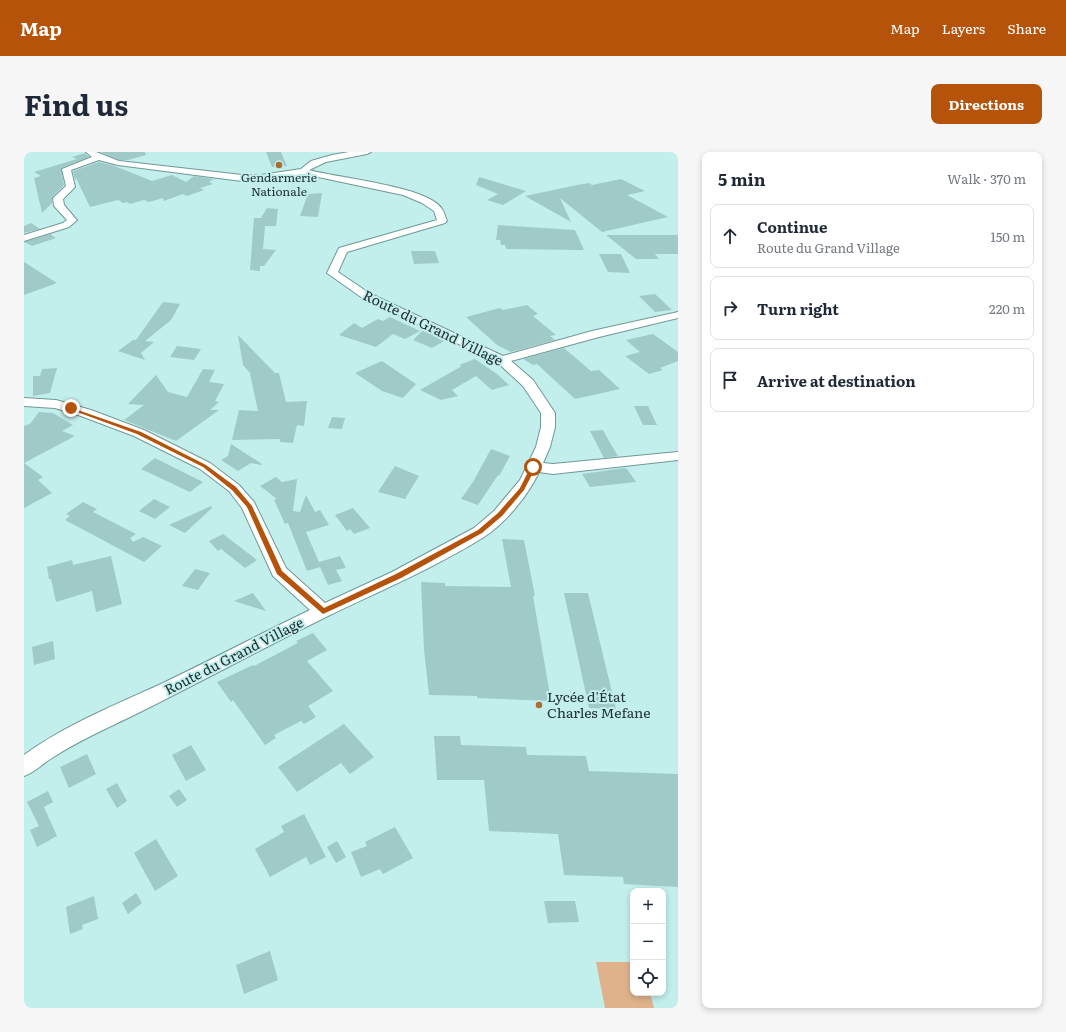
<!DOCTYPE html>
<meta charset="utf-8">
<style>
body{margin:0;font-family:Literata,serif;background:#f6f6f7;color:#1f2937}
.controls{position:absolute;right:12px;bottom:12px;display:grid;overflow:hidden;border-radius:8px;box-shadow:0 2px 6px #0003}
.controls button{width:36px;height:36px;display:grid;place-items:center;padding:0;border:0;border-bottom:1px solid #e0e1e3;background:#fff;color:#1f2937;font:20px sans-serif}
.stop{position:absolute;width:12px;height:12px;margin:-9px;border:3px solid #b45309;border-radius:50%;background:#fff}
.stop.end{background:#b45309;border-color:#fff;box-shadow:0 1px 4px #0008}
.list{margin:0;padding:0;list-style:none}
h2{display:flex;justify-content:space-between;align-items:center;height:52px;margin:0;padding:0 16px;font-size:17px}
h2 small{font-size:13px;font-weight:400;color:#747a83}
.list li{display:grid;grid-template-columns:26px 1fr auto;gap:12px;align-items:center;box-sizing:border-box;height:64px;margin:0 8px 8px;padding:0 8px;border:1px solid #e0e1e3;border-radius:8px}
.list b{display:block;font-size:15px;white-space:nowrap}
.list p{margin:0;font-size:13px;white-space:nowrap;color:#747a83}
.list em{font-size:13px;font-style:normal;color:#747a83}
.icon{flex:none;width:22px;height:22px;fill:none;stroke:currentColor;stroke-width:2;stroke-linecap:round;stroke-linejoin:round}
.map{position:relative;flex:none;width:654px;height:856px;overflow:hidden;border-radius:8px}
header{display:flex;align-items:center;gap:24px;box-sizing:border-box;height:56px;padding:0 20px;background:#b45309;color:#fff}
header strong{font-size:19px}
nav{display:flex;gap:22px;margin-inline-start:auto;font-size:14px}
.intro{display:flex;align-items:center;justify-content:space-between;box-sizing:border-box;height:96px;padding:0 24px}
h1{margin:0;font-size:28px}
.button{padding:10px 18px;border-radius:8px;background:#b45309;color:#fff;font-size:14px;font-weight:700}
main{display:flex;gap:24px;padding:0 24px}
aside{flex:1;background:#fff;border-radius:8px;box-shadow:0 2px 6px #0003}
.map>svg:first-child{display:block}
.green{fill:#dfb28b}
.building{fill:#9fcac8}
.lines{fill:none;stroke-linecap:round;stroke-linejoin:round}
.minor-casing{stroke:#6f9997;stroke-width:2}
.minor{fill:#fff;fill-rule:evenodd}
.route{fill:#b45309}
.poi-dot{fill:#aa6d31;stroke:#c2eeec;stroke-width:1.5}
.labels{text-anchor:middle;stroke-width:4;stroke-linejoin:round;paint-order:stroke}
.far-poi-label{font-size:12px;fill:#203231;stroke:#c2eeec}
.street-label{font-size:14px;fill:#203231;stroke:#c2eeec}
.poi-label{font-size:14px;fill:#203231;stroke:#c2eeec;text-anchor:start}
</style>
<header>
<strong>Map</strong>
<nav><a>Map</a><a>Layers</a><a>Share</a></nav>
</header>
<div class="intro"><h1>Find us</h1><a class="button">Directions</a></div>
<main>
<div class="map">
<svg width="654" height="856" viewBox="0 0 654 856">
<rect width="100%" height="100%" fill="#c2eeec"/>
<!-- green -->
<path class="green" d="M572 810H609V841H626L630 856H581Z"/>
<!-- building -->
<path class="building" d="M76 0H121L122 3 104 8H95Z
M242 0H257L263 14 248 15Z
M61 1 65 5 37 16 40 33 28 45V51L18 61 10 26 17 24 10 20 53 7 48 5Z
M75 10 88 13 128 29 148 23 162 30 170 24 190 27 185 30 189 32 176 36 180 38 163 44 159 42 140 49 139 46 125 50 120 48 106 52 103 50 99 51 94 48 66 55 52 26 51 28 49 19Z
M455 25 502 39 479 53 463 48 474 42 452 33Z
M597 27 621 39 603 43 644 65 578 80 536 46 547 70 501 44 553 33 565 31 568 33Z
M298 41 294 65 276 64 284 42Z
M243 56 254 57 252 74H241L239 97 252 98 240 114H236V119L226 118 230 66H237Z
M7 71 16 77 0 81V74Z
M474 73 551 78 560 98 482 97 481 93H477L476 88H472Z
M26 82 32 86 8 94 0 90Z
M582 83H654V102H631L635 107H612Z
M387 99H411L415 111 390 112Z
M575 102H597L606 121 584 120Z
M0 110 33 131 0 143Z
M631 142 648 158 631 160 615 144Z
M139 150 156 152 147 168 121 189 130 190 117 201 121 208 94 199 109 188H112Z
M503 153 514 162 509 164 532 183 526 184 531 188 487 200 473 193 442 165 476 156 479 158Z
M366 165 396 179 381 187 369 182 352 195 315 183 330 171 338 176 354 167 359 169Z
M400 177 422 188 408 196 389 188Z
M629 182 654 200V209L636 216 639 218 625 222 601 204 616 200 602 188Z
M214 183 251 221H255L262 250 283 249 280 274 273 273 269 291 256 290V287L208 288 215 258 234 259 226 222H227L219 213Z
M153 194 177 197 170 208 146 205Z
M540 196 567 219 575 218 596 237 551 247 513 212 509 213 499 207Z
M451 207 473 222 485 233 468 238 452 224 428 238 434 244 417 248 396 238 438 214 435 213Z
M358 209 392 232 379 246 358 239 331 221Z
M33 216 26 241 9 244V224H16L18 217Z
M179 217 191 218 185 230 200 232 191 249 195 250 186 258H195L152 289 100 268 120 253 104 252 132 223 144 240 163 245Z
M610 254H624L633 273H619Z
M15 260 29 261 49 273 38 279 51 284 0 311 19 325 14 328 28 341 0 356V274L6 272Z
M308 265 321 266 318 277 304 276Z
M579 278 585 289 594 304 580 306 566 279Z
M207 292 238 312 237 313 227 311 214 319 197 308 204 304Z
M467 297 486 304 475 324 474 323 454 353 437 347 449 330Z
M131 306 179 330 166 340 117 317Z
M371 314 395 324 381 347 354 340Z
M600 316 603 317 612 330 566 335 558 322Z
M252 325 258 330 273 327 269 359 276 360 282 343 291 360 296 358 305 373 282 380 295 410 316 404 322 416 312 418 318 429 304 433 296 415 283 419 264 371 261 372 250 348 253 347 236 334Z
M130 347 146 355 131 367 115 359Z
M59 350 73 357 69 360 112 382 106 386 109 390 119 385 138 394 120 410 41 368 46 364 42 362Z
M187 354 188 356 161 381 145 373Z
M329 356 346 376 330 382 326 377 323 379 311 363Z
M199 382 233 408 221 416 197 397 194 399 185 389Z
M478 387 500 388 511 444H509L527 549 453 546V544L405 543 400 498 397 430 421 431V434L487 435Z
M87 404 98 452 72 460 68 439 32 450 27 427H25L23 415 48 408 49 413Z
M171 417 186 421 174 438 158 434Z
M229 441 242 459 210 449Z
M540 441H564L592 557 565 556Z
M289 481 303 498 283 509 309 539 284 554 292 565 280 572 277 569 250 583 252 586 241 593 209 548 207 550 193 530 229 513 230 514 274 491 272 489Z
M29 489 31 507 10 513 8 495Z
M320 572 350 605 326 622 317 611 273 640 254 615Z
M410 584H436L437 593 502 595 503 603 562 604 565 619 654 622V735L600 732 599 725 540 723 534 682 465 679 460 628H413Z
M167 593 182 618 162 629 148 603Z
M63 602 72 622 45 636 36 615Z
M93 631 103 649 93 656 82 637Z
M155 637 163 648 153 655 145 644Z
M24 639 29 650 20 655 33 684 13 695 6 678 15 674 3 650Z
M280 662 302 705 286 713 282 705 246 725 231 697 260 680 257 674Z
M371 675 389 706 359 722 356 717 337 725 327 700 343 694 341 690Z
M132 687 154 724 131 739 110 701Z
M313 689 322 705 312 711 303 695Z
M112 741 118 751 104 762 98 751Z
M70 744 74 767 58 773 59 777 46 782 42 755Z
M520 749H551L555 770 524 771Z
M246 799 254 828 220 842 212 813Z"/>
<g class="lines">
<!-- minor casing -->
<g class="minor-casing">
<path id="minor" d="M62 0H72L95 9 218 23H237L277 17 287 9 308 3 325 0H347L343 2 302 10 285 18C313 26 404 34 418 57 421 61 421 65 423 69L421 71 323 100 314 120 345 141 479 204 568 179 654 160V166L575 185 487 209 509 228 531 261V275L526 295 519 311 529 312 654 300V308L529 322 515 320C505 342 481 372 460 385 412 415 358 438 306 463 239 496 173 532 106 565 79 578 52 590 28 606 18 612 11 620 0 624V603C41 573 91 553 137 532 187 508 236 482 286 458L249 424 218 356 205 339 176 317 110 284 57 264 31 256 0 254V246L32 248 67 258 120 278 186 311 215 333 230 350 262 416 301 451 368 420 450 376 470 359 496 328 512 295 517 275V261L499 234 474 211 337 145 303 121 315 96 413 68 410 59 398 51 379 43 280 22 237 29H218L94 13 75 8 47 18 51 35 39 47 40 53 51 66 53 68 45 75 0 89V83L39 71 43 68 30 54 29 46 42 34 38 17 68 5Z"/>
</g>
<!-- minor -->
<use href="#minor" class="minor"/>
</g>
<!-- route -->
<path class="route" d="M45 255 117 280 182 313 212 335 228 354 258 419 300 456 372 422 454 378 474 361 496 336 507 314 512 315 500 338 478 364 458 381 377 426 299 462 253 422 223 355 208 338 179 315 113 282 45 257Z"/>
<!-- markers -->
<g class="poi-dot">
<circle cx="255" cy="13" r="4"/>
<circle cx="515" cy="553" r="4"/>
</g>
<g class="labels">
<!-- far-poi labels -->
<g class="far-poi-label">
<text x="255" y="30">Gendarmerie<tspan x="255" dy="14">Nationale</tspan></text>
</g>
<!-- street labels -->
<g class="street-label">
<text transform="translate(409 176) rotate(26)" y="5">Route du Grand Village</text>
<text transform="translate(210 504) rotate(-27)" y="5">Route du Grand Village</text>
</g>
<!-- poi labels -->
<g class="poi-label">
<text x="523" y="550">Lycée d'État<tspan x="523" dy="16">Charles Mefane</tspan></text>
</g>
</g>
</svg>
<div class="controls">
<button>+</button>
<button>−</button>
<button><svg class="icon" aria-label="locate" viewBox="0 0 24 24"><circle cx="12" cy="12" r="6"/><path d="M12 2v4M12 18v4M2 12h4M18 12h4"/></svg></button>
</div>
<div class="stop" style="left:509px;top:315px"></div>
<div class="stop end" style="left:47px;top:256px"></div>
</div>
<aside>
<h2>5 min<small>Walk · 370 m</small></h2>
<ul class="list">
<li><svg class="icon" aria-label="ahead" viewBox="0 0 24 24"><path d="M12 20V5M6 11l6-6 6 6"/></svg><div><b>Continue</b><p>Route du Grand Village</p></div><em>150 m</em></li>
<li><svg class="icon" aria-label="right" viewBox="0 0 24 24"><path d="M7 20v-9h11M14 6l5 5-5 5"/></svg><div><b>Turn right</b></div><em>220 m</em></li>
<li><svg class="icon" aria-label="arrive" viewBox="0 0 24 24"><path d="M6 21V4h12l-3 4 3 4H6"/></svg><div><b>Arrive at destination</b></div></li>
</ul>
</aside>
</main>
